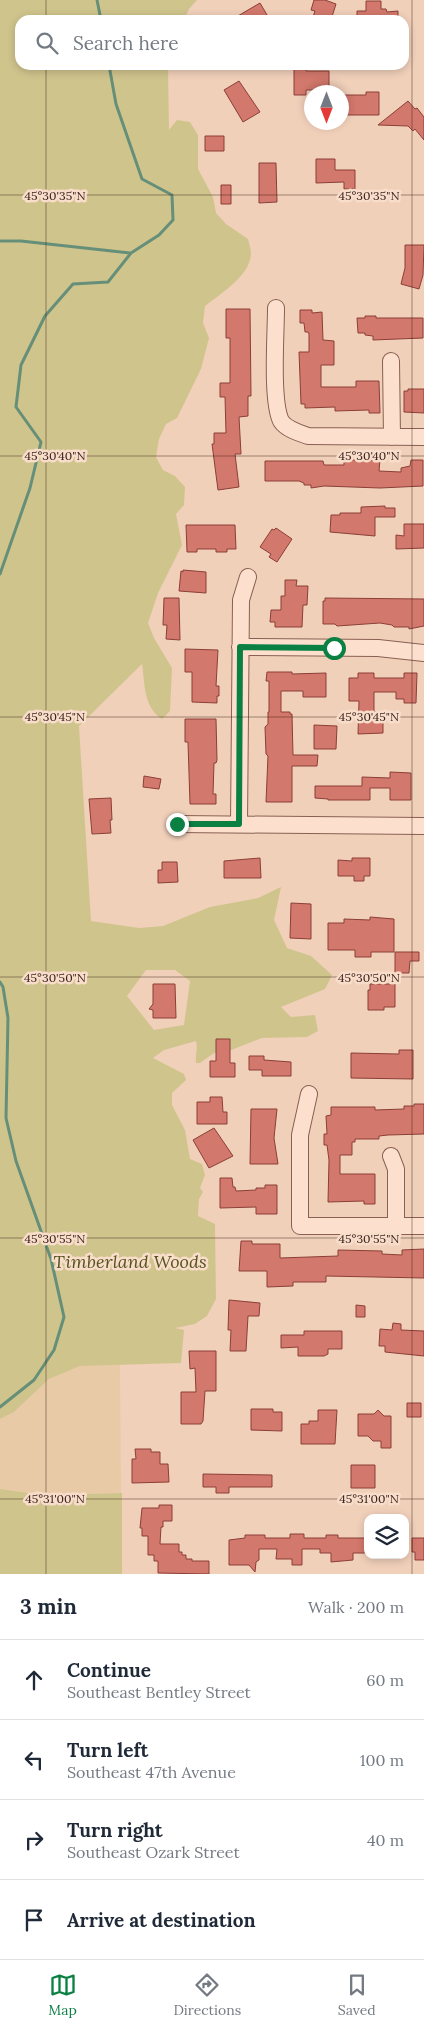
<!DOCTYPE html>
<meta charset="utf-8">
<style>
body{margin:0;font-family:Lora,serif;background:#f6f6f7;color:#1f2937}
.controls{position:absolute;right:15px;bottom:15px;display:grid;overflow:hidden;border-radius:10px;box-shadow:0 2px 8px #0003}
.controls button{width:45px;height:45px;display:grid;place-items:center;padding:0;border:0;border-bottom:1px solid #e0e1e3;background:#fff;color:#1f2937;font:25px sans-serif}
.compass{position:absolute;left:304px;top:85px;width:45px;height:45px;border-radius:50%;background:#fff;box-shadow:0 2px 8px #0003;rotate:180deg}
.stop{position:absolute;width:15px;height:15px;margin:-11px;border:4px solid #0b8043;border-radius:50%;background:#fff}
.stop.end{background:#0b8043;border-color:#fff;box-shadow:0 1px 5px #0008}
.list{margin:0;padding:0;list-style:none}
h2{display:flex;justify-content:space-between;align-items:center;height:65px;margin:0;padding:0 20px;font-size:21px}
h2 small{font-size:16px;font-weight:400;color:#747a83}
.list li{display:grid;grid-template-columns:32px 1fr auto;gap:15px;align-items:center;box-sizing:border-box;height:80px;padding:0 20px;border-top:1px solid #e0e1e3}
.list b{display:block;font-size:19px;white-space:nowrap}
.list p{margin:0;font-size:16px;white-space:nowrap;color:#747a83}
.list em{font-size:16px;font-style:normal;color:#747a83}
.icon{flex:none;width:28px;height:28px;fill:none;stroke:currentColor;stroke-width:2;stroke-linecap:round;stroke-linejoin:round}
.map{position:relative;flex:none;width:424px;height:1574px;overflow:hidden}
.search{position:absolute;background:#fff;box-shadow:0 2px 8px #0003;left:15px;right:15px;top:15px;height:55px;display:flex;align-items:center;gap:12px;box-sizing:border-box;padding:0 18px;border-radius:15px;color:#747a83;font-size:19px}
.sheet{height:385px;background:#fff}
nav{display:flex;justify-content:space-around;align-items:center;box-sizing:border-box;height:70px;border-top:1px solid #e0e1e3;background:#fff;font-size:14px;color:#747a83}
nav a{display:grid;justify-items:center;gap:2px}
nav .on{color:#0b8043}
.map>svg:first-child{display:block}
.farmland{fill:#e8caa6}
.green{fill:#d0c48d;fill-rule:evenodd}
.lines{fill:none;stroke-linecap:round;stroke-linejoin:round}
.stream{stroke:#668f79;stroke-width:3}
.building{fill:#d3786c;stroke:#8b3f37}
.minor-casing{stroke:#896053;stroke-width:18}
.minor{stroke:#fce0cd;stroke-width:16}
.route{stroke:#0b8043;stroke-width:6}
.ticks{fill:none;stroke:#371f19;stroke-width:1;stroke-opacity:0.45}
.labels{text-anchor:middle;stroke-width:5;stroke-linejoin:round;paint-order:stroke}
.park-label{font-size:18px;font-style:italic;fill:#55531e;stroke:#f8ddca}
.ticks-label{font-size:12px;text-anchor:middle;fill:#371f19;stroke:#f8ddca;stroke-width:5;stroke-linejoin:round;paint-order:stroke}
</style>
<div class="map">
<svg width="424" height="1574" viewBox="0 0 424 1574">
<rect width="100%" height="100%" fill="#f1d0ba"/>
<!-- farmland -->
<path class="farmland" d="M120 1364 121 1493 43 1495 0 1489V1419L14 1412 49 1379 80 1366Z"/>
<!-- green -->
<path class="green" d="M0 0H197L189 9 184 20H20V65H168L169 130 177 120 190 122 198 135V169L213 197 216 213 226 224 248 239C249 243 251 249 251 254 250 276 220 294 205 306L203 323 209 338 201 369 177 418 166 424 159 439 156 457 163 470 175 476 185 487 184 505 176 514 182 545 158 593 148 623 154 638 172 668 170 711 162 719C143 707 145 683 142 664L79 726 91 921 139 928 163 926 210 907 258 898 281 887 274 920 287 948 311 956 332 975 325 989 281 1007 291 1017 315 1015 318 1031 307 1037 262 1038 226 1052 214 1053 200 1063H196C195 1055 198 1049 196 1041L164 1050 153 1058 184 1074 186 1080 172 1093V1105L185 1130 190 1159 202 1164 205 1175 200 1188 203 1192 199 1199 198 1216 215 1224 216 1299 207 1316 195 1324 175 1328 184 1330 181 1363 80 1366 49 1379 14 1412 0 1419ZM146 970H175L190 981 184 1025 154 1030 127 996Z
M0 1489 43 1495 122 1493V1574H0Z"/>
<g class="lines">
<!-- stream -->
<path class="stream" d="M97 0 101 20
M0 241H21L130 253
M0 574 30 488 41 442 16 407 21 365 45 316 73 284 108 282 131 253 159 235 173 220 172 195 142 179 116 104 109 65
M0 982 3 987 8 1018 6 1118 16 1161 51 1259 64 1317 54 1350 34 1380 0 1407"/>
</g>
<!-- building -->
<path class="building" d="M314 0H325L336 4 331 20H312L315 11 311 10Z
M366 1H381V9H386L387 12 398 11V20H357V11H366Z
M260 3 270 20H231Z
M294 67H306V71H329V90H306V95H294Z
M239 81 260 112 243 122 224 90Z
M366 92H379V115H342V95H366Z
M408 101 415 109 417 108 424 117V140L415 129 413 131 408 126 378 125Z
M205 136H224V151H205Z
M316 159H335V170H355V189H344V182L316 183Z
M259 163H276L277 202 259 203Z
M221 185H231V204H221Z
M405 245H424L423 275 419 289 401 284 405 268Z
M226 309H250L251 396H248V416L239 417 241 454H235L239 487 218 490 212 444H214V433H226L225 397H220V383H230V338H226Z
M300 310H312V313L322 312 323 340 334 341V365H321V387H356V381H379L380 413H369V410L335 411V407L305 408V404H301L299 352H309V334L308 332H305L304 323H300Z
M365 316H376V318H423V338L373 340V336L365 335V333H358L357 318H365Z
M408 389H424V413L404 412V391H408Z
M344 460H380L379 471 401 472V468L410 466 411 460H423V486L380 488 324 486 311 488V485H304V483L299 481H265V461H323L324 465H344Z
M385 506V508H395V517H375V536L330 532 331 515H340V513H361V507Z
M404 524H424V548L396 549V535L404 536Z
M186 525H235L236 549H227V552H216V549H197V552H187Z
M276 528 292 539 277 562 269 557 271 554 260 547 272 529 274 530Z
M183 570 206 572V593L179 591 181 571 183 572Z
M285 580H297L296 586H308L307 605H303L302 627H275V622H270L271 610H281V596H285Z
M164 598H179L180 640 166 639 167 625H163Z
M325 598 424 599V626L409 629V627H394L392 625 380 623 337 626 335 624H323V601H325Z
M185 649 218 650 216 686H219V696H217V703L192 702V672H185Z
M267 672H292V674L326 673V697H303V691H281V712H290V714H292L293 755H318L317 766H292V802H266L268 756 266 754 265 727 268 724V712H269V681H266Z
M358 673H374V678H404V673H417L416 703H404V699H396V692H374V712H383V733L358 734 359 701H349V678H358Z
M185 719H216L217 760 216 763H214L213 794H216V804H190L188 742H185Z
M314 725 337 726 336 749H314Z
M390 772 411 773V800H390V788H370V800H328V799L315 798V786H362V777L390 778Z
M144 776 161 779 159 789 143 787Z
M111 798 112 820H110L111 833 92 834 89 799Z
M260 858 261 878H224V861Z
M352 858H370V876H364V881H354V876H338V860L352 861Z
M162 862H177L178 882 158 883V870H162Z
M291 903 311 904V939L290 938Z
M370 917 394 919V952H371V957H355V950H328V923H344V919L370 920Z
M395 952H419V961H410L409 973H395Z
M153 984H175L176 1018H153V1010L149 1009 153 1004Z
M370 984H395V1007H384V1010H368V990H370Z
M216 1039H230V1063H235V1077H210V1061H216Z
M399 1050H413V1079L351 1078V1053L399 1054Z
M249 1056H264V1060L291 1062V1076H262V1070H249Z
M210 1097H222L223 1112H227V1124H197V1102H210Z
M414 1104H424V1134L388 1135 379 1136V1139H355V1142H352V1155H340V1174H375V1204H364V1201L328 1202 329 1160 327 1145H324V1134H327L326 1116 331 1115V1107H375V1110L404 1109V1106H414Z
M251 1109H277L274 1138 278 1164H250Z
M214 1128 233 1156 209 1168 193 1140Z
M220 1178H232L233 1187H235L236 1191 256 1190V1188H265V1185H277V1214H256V1207L220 1208Z
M241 1241H252V1244H280V1258L338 1256V1250L382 1251V1254L402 1255V1250L424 1249V1278L326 1276V1282H293V1286L267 1287V1271H239Z
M229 1300 260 1303 259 1316H248L246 1351H230L231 1330H228Z
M356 1305 365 1306V1317H356Z
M393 1323 401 1324V1330L424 1331V1356L385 1352V1346H379L380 1329 392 1330Z
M304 1331H342V1349H328V1354L324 1356H298V1347L281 1348V1335H304Z
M189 1351H216V1391H205L203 1421 201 1424H181V1392H196L195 1368 190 1369Z
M407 1403H421V1417H407Z
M251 1409H273V1412H282V1431L251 1430Z
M318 1410H337L335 1444H301V1424H309V1421H318Z
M378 1410 384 1416H391V1448H381V1441H373L368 1436H358V1414H374Z
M135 1449H151V1452H160V1464H168L169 1482 132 1483V1459H136Z
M351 1465H375V1488H351Z
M203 1474 272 1475V1487H229V1493H216V1487H203Z
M159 1505H172V1521H163V1527H161L160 1544H179V1552H182V1555H186V1559H192V1561H209V1574L158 1573V1561H154V1555H148V1536H142V1528H140L142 1508H159Z
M290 1534H304V1538H326V1535H338V1538H368V1553H353V1560L331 1562V1553H320V1549H302V1565H292V1559H276L277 1549H259V1560L256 1562 255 1572 249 1565H229V1540L245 1538V1535H265V1538H290Z
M412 1538H424V1560H415V1552H412Z"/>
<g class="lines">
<!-- minor casing -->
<g class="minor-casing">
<path id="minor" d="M276 308C276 334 271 400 281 421 286 429 299 433 308 436L424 437
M391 361 392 437
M240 647 378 648 424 653
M177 824 424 826
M239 824 241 600 248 577
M309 1094 300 1135V1226H424
M391 1156 396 1169V1226"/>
</g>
<!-- minor -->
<use href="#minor" class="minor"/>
</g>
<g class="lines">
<!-- route -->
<path class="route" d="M177 824H239L240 647 334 648"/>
</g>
<!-- ticks -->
<path class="ticks" d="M46 0V20M412 0V1574M46 65V1574M0 195H424M0 456H424M0 717H424M0 977H424M0 1238H424M0 1499H424"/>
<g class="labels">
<!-- park labels -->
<g class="park-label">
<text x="130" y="1268">Timberland Woods</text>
</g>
</g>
<g class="ticks-label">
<text x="369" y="200">45°30'35"N</text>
<text x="55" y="200">45°30'35"N</text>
<text x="55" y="460">45°30'40"N</text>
<text x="369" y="460">45°30'40"N</text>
<text x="369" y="721">45°30'45"N</text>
<text x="55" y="721">45°30'45"N</text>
<text x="369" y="982">45°30'50"N</text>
<text x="55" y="982">45°30'50"N</text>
<text x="55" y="1243">45°30'55"N</text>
<text x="369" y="1243">45°30'55"N</text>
<text x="55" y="1503">45°31'00"N</text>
<text x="369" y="1503">45°31'00"N</text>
</g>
</svg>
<div class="controls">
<button><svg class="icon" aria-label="layers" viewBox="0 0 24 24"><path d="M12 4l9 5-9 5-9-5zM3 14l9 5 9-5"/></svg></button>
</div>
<svg class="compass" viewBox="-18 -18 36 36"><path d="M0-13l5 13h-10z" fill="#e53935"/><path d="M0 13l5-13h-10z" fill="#747a83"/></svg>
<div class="stop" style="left:334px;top:648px"></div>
<div class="stop end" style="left:177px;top:824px"></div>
<div class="search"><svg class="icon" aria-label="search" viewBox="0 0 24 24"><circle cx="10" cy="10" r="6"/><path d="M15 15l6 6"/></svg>Search here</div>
</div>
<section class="sheet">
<h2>3 min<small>Walk · 200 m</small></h2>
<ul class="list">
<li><svg class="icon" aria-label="ahead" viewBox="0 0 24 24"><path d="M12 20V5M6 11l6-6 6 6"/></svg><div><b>Continue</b><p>Southeast Bentley Street</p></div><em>60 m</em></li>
<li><svg class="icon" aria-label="left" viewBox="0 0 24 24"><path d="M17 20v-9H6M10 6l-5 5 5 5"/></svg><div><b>Turn left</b><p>Southeast 47th Avenue</p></div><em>100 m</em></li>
<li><svg class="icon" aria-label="right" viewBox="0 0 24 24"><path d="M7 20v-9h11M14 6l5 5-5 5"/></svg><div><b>Turn right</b><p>Southeast Ozark Street</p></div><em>40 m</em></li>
<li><svg class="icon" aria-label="arrive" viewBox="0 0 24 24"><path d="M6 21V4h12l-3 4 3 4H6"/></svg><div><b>Arrive at destination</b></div></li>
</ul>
</section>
<nav>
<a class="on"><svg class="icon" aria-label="map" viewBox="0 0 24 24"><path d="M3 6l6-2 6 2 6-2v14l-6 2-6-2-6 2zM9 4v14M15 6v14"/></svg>Map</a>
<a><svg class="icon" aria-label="directions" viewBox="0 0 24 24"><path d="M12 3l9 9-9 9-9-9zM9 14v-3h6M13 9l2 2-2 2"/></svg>Directions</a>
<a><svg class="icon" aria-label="saved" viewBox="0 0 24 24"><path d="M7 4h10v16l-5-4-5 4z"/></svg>Saved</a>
</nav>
